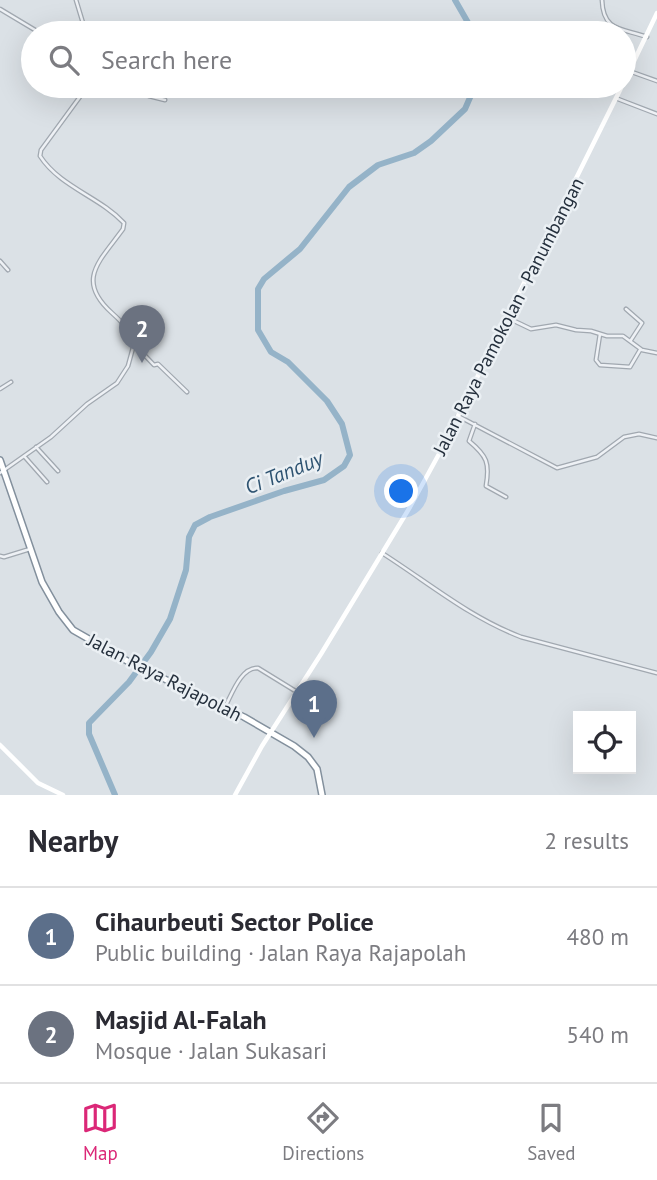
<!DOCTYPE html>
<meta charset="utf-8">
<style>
body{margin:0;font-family:"PT Sans",sans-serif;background:#f2f2f3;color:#2b2b33}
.controls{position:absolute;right:21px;bottom:21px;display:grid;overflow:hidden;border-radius:0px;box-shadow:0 7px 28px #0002}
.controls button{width:63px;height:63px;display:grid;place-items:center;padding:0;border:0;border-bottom:2px solid #e1e1e2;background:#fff;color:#2b2b33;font:35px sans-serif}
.you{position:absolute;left:402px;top:492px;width:24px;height:24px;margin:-18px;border:5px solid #fff;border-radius:50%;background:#1a73e8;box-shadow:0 0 0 10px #1a73e833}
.badge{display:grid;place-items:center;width:46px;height:46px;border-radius:50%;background:#db2777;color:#fff;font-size:23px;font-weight:700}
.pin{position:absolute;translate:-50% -58px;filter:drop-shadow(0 2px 4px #0008)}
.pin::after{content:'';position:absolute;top:37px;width:24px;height:21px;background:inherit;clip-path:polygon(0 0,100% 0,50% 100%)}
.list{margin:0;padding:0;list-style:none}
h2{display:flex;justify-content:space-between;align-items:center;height:91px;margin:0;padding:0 28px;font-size:30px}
h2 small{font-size:23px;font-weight:400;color:#7c7c81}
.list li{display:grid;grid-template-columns:46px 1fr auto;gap:21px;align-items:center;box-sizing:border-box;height:98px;padding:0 28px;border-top:2px solid #e1e1e2}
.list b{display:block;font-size:26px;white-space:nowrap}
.list p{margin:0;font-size:23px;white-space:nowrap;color:#7c7c81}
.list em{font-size:23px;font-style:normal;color:#7c7c81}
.icon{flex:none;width:38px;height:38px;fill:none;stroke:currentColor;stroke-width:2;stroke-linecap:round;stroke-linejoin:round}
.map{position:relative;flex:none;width:657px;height:795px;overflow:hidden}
.search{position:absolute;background:#fff;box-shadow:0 7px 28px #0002;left:21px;right:21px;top:21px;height:77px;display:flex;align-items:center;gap:18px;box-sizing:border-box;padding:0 24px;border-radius:38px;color:#7c7c81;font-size:26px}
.sheet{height:287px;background:#fff}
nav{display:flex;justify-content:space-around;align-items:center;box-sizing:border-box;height:98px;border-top:2px solid #e1e1e2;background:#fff;font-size:19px;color:#7c7c81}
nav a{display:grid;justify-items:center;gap:4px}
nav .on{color:#db2777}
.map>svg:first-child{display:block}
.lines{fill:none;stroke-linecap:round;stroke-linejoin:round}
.river{stroke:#95b3c8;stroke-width:6}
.minor-casing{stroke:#a1a8b0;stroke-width:5}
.trunk-casing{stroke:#83909d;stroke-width:8}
.minor{stroke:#eef1f5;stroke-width:2.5}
.secondary{stroke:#fff;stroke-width:4.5}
.trunk{stroke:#fff;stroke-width:5}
.labels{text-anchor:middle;stroke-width:5;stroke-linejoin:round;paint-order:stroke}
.street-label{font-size:19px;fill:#25303d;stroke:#ebf0f4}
.water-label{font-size:21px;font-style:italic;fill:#2e5371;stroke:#ebf0f4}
</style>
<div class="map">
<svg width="657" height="795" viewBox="0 0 657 795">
<rect width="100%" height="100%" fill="#dbe1e6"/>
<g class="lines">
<!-- river -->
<path class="river" d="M455 0 474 33
M115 795 89 734V723L129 682 151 652 170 619 186 570 189 537 195 525 210 517 284 491 324 480 344 466 350 455 342 424 327 401 288 362 271 352 258 330V289L264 279 300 249 349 187 378 165 414 153 431 141 465 109 475 86"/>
<!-- minor casing -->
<g class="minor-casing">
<path id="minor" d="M76 0 86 33
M602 0C603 32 622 28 647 37
M0 9 40 33
M629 71 657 81
M131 86 149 96 165 100
M618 99 657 114
M0 261 8 270
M626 309 642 323 631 340
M508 318 531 329 556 325 576 330 591 331 607 336H623L642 350 657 353
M600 334 596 360 600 365 630 367 640 350
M134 344 154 365 158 364 187 392
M0 389 11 382
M458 416 557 468 597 457 624 437 639 434 657 438
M475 424 469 441C487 456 490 463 486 486L506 497
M36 447 58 471
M24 456 47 482
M0 473 51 437 87 404 117 383 128 366 134 344C131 331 122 322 112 313 75 280 100 261 123 229L124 223C100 197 60 187 40 156L41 150 82 94 85 86
M382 553C429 583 469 617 521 637L657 673
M0 556 4 557 30 549
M225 707C232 694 241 667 258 668L297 692"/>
</g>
<!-- trunk casing -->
<g class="trunk-casing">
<path id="trunk" d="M0 460 42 582 59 612 73 630 129 662 244 717 294 746 308 757 317 769 322 795"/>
</g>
<!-- minor -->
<use href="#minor" class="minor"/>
<!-- secondary -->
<path class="secondary" d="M624 82 657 13
M0 745 38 783 63 795
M235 795 262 746 321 654 410 507 439 454 622 86"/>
<!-- trunk -->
<use href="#trunk" class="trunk"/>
</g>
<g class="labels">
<!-- street labels -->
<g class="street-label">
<text transform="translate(508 316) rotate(-63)" y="7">Jalan Raya Pamokolan - Panumbangan</text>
<text transform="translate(165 677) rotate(27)" y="7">Jalan Raya Rajapolah</text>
</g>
<!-- water labels -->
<g class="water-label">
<text transform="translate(284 473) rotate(-22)" y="7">Ci Tanduy</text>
</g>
</g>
</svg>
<div class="controls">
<button><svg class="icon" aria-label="locate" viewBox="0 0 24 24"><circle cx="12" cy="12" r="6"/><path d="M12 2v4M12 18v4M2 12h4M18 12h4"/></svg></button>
</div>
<div class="you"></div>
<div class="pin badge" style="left:314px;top:738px;background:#5c6f8a">1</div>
<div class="pin badge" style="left:142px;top:363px;background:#6b7280">2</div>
<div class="search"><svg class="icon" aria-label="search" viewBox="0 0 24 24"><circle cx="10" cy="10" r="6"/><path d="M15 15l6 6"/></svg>Search here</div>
</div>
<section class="sheet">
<h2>Nearby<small>2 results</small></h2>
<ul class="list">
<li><span class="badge" style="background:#5c6f8a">1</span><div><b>Cihaurbeuti Sector Police</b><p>Public building · Jalan Raya Rajapolah</p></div><em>480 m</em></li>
<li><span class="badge" style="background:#6b7280">2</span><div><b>Masjid Al-Falah</b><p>Mosque · Jalan Sukasari</p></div><em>540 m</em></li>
</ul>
</section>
<nav>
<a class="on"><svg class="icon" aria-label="map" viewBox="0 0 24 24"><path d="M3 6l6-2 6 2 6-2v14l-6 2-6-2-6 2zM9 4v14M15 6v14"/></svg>Map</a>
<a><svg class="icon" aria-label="directions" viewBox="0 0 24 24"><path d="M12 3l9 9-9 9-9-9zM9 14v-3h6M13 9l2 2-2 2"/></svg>Directions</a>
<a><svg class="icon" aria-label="saved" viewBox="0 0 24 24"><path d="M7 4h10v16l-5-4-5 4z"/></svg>Saved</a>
</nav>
